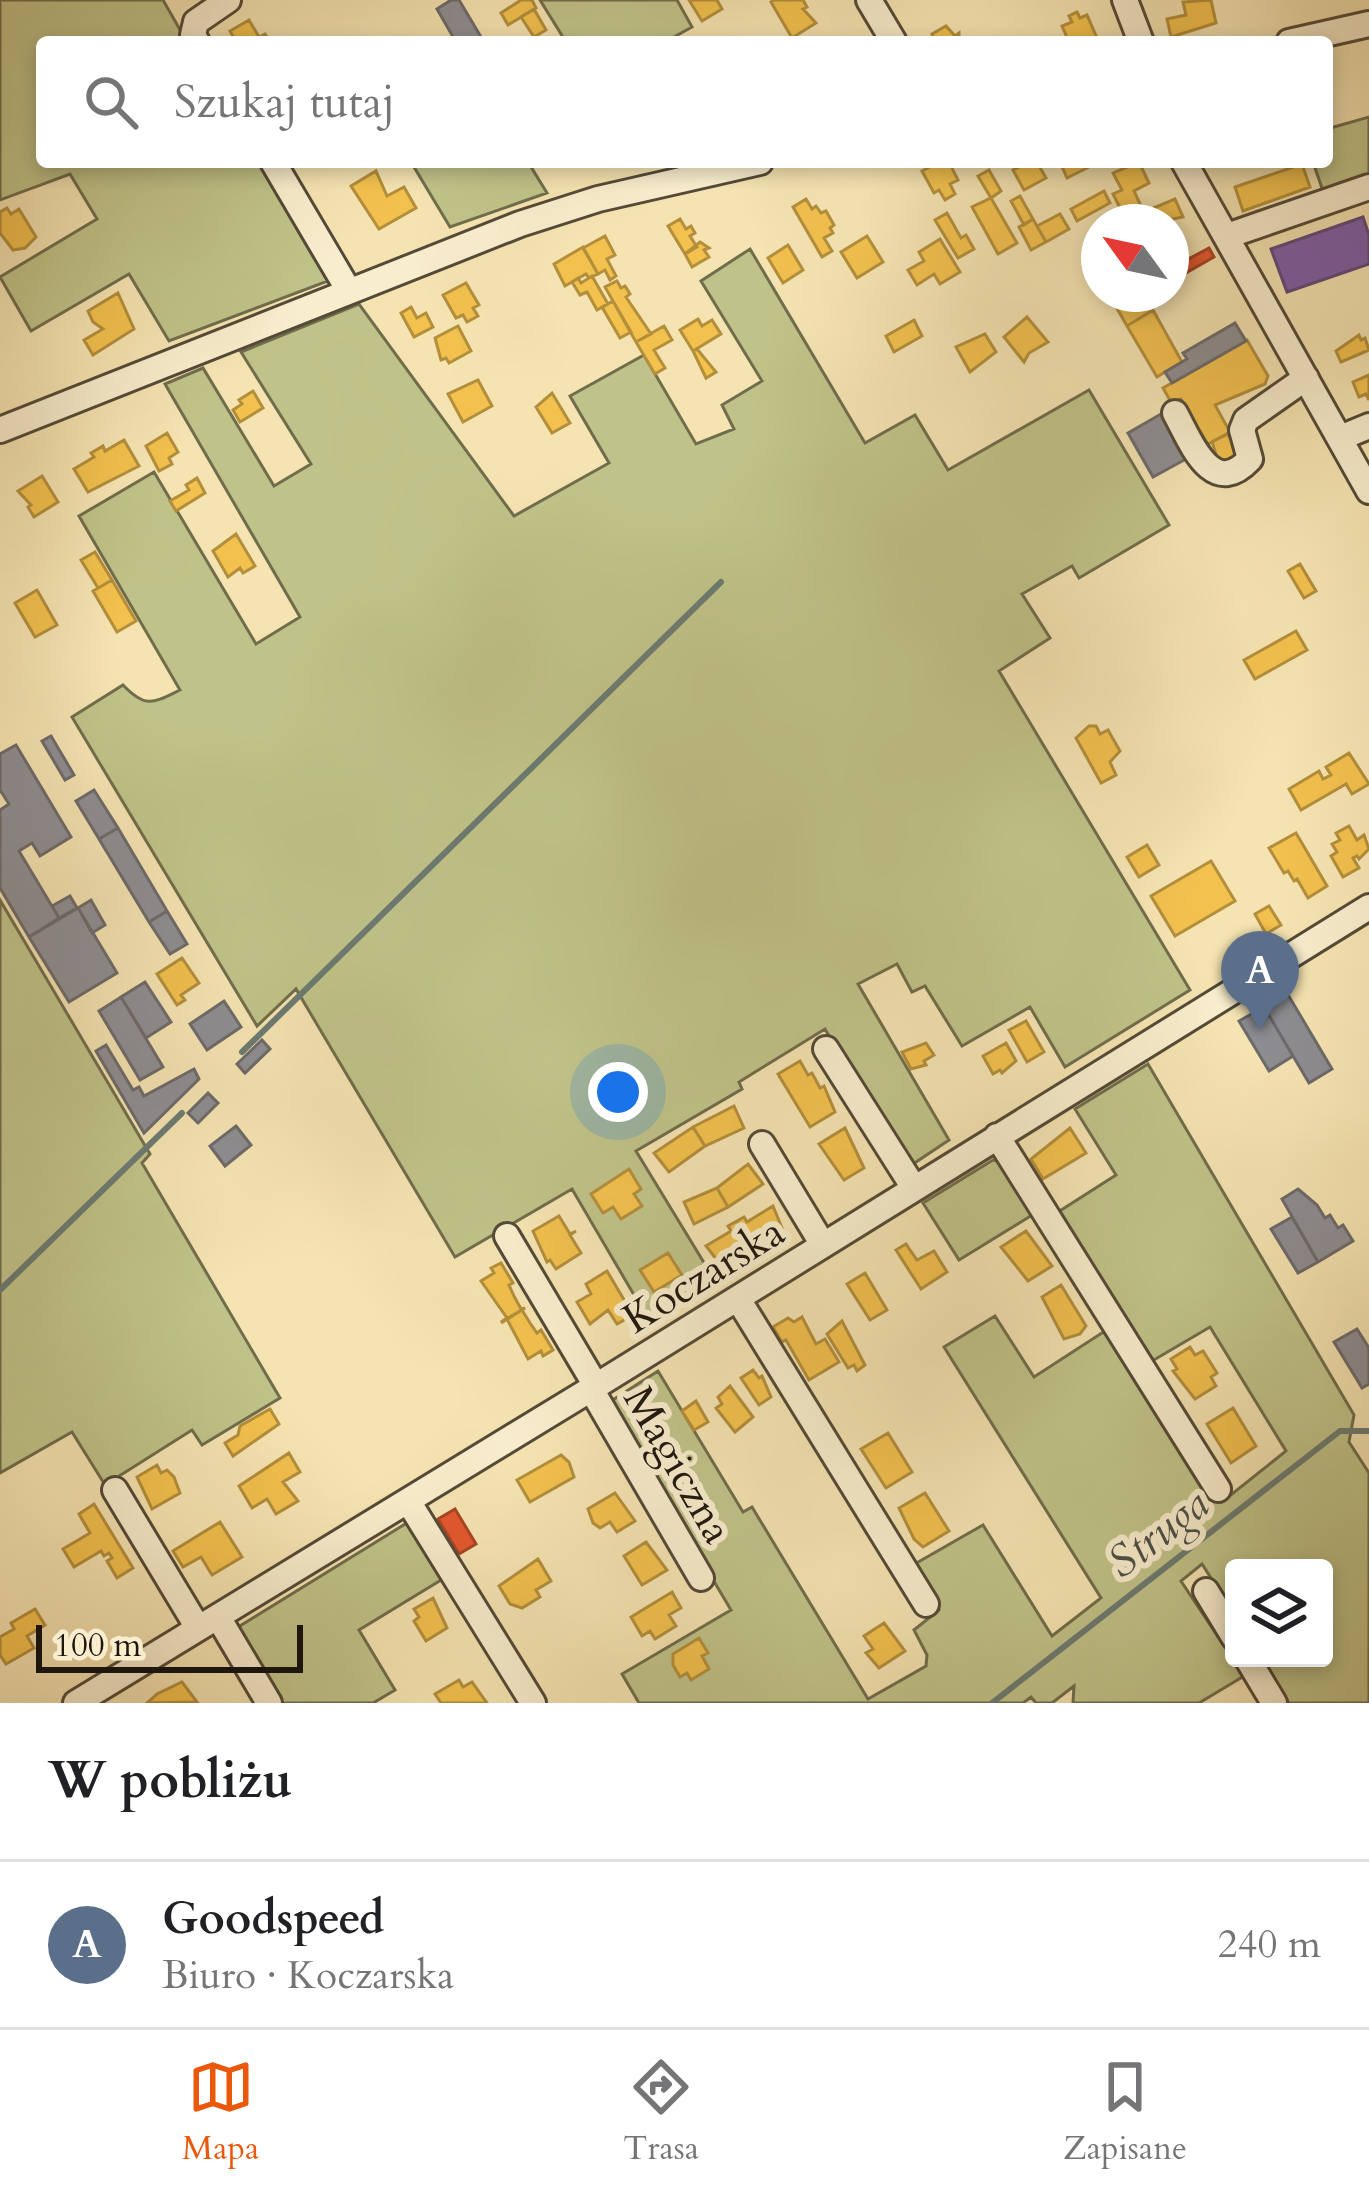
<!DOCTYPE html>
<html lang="pl">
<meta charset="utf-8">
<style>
body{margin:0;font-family:Cardo,serif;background:#f2f2f2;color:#202124}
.controls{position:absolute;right:36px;bottom:36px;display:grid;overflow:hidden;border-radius:12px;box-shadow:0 6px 18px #0003}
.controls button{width:108px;height:108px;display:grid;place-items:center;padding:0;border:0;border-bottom:3px solid #e0e0e0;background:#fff;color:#202124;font:60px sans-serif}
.compass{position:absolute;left:1081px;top:204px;width:108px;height:108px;border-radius:50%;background:#fff;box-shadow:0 6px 18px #0003;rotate:303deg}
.scale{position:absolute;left:36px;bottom:30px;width:267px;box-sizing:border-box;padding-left:12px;border:6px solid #1f170e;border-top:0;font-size:33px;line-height:42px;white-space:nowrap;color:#1f170e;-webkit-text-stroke:9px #f8edcd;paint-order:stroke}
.you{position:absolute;left:618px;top:1092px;width:42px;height:42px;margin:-30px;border:9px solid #fff;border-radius:50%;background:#1a73e8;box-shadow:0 0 0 18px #1a73e833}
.badge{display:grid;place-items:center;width:78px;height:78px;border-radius:50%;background:#ea580c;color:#fff;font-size:39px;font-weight:700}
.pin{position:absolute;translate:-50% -99px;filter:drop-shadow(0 3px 6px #0008)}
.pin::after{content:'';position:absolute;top:63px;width:42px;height:36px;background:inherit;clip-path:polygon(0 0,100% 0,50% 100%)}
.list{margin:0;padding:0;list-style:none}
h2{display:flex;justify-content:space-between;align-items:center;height:156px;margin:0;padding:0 48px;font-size:51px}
h2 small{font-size:39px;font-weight:400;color:#757577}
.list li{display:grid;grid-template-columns:78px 1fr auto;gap:36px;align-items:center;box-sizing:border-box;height:168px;padding:0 48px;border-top:3px solid #e0e0e0}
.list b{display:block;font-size:45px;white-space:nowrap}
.list p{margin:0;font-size:39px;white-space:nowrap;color:#757577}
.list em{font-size:39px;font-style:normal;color:#757577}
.icon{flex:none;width:66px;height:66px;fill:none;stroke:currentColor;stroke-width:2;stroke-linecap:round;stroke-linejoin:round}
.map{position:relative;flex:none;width:1369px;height:1703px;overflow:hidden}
.search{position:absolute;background:#fff;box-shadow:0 6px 18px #0003;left:36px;right:36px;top:36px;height:132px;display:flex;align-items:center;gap:30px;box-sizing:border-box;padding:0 42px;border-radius:12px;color:#757577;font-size:45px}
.sheet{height:324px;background:#fff}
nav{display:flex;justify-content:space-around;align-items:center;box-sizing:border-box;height:168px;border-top:3px solid #e0e0e0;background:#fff;font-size:33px;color:#757577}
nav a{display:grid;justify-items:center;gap:6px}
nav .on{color:#ea580c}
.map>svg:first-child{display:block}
.green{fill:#c0c389;stroke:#706d4c;stroke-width:3}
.homes{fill:#f2c14e;stroke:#b38e3b;stroke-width:3}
.shops{fill:#e4572e;stroke:#a94424;stroke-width:3}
.offices{fill:#7b5ea7;stroke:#5f4979;stroke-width:3}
.industry{fill:#8d8d92;stroke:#6c6a6a;stroke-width:3}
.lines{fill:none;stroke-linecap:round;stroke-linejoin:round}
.stream{stroke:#6c7b72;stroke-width:6}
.minor-casing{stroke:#544a37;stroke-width:30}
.minor{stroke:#f8edcd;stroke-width:24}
.labels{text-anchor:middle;stroke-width:12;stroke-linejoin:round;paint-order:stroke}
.street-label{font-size:42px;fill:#1f170e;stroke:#f8edcd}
.water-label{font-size:45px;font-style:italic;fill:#4c5148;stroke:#f8edcd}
</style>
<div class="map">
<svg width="1369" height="1703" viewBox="0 0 1369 1703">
<rect width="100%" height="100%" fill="#f5e4b2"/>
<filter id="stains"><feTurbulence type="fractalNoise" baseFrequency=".00167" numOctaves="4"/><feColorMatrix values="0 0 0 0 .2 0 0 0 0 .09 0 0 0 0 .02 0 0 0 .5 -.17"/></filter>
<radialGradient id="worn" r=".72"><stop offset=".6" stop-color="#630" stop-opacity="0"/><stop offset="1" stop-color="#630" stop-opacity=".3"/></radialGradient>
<!-- green -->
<path class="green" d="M0 0H163L187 42H42V162H258L328 281 169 341 129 274 31 331 0 277 97 219 70 174 0 200Z
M540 0H677L692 27 665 42H566Z
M1369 117V178L1324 194 1313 162H1327V129Z
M411 162H528L547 193 450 227Z
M750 249 865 443 915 415 948 470 1089 390 1169 525 1079 578 1072 566 1022 594 1050 638 999 671 1190 990 1065 1067 1030 1007 962 1046 925 986 912 992 897 964 858 984 949 1140 907 1168 825 1029 739 1082 742 1089 636 1151 717 1284 651 1324 572 1189 455 1257 296 989 257 1026 72 717 123 685C146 709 153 703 180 690L79 516 154 472 256 644 300 617 165 384 203 368 274 486 311 464 241 352 359 304 514 516 609 463 570 396 644 355 696 444 734 429 722 405 762 381 701 281Z
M0 900 150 1154 142 1163 280 1398 202 1445 192 1430 105 1485 72 1432 0 1473Z
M1148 1064 1354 1415 1349 1442 1369 1473V1703H1289L1261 1658H1324V1568H1234V1614L1202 1564 1181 1581 1244 1676 1199 1703H1073L1074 1686 1052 1703H1036L1031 1697 1023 1703H639L622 1674 731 1610 608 1403 658 1371 743 1512 752 1507 868 1699 926 1666 927 1655 914 1630 939 1610 913 1565 983 1525 1052 1636 1101 1598 944 1347 995 1316 1034 1377 1108 1329 1154 1392 1222 1502 1286 1451 1210 1327 1147 1364 1055 1214 1116 1175 1075 1109Z
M993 1160 1007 1163 1037 1212 959 1260 923 1203Z
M410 1521 446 1577 359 1630 395 1690 373 1703H279L235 1629Z"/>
<!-- homes -->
<path class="homes" d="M521 0H532L536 8 508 25 501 13Z
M689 0H717L722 9 702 21Z
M774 0H803L807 7 803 9 816 23 792 38 771 2Z
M1211 0 1216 23 1171 37 1167 19 1186 15 1183 2Z
M534 9 546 30 534 37 521 17Z
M1077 12 1080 18 1087 15 1097 38 1069 42 1062 26 1072 22 1069 16Z
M249 20 259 37 265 34 270 42H236L230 31Z
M946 26 955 36 959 33V42H934L932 34Z
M939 162H949L958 180 950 184 955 194 945 200 939 190 934 193 922 171Z
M1016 162H1037L1046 178 1024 190 1013 170 1019 167Z
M1060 162H1086L1089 167 1067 178Z
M1139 162 1149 183 1134 191 1141 206 1123 214 1113 194 1122 190 1113 173Z
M1302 164 1310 187 1243 211 1235 187Z
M989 170 1001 191 991 198 978 176Z
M376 171 387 196 404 187 416 208 379 229 351 186Z
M1104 191 1110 203 1077 221 1071 209Z
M1020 196 1033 219 1024 225 1011 201Z
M991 198 1017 243 998 254 972 207Z
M806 199 812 209 816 206 821 213 826 211 834 225 830 228 833 233 824 238 832 251 822 257 793 207Z
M1175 199 1183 217 1157 222 1151 209Z
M7 208 11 214 19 209 36 237 25 248 13 250 0 233V212Z
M947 213 961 238 966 235 974 249 958 258 935 220Z
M1060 214 1069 229 1046 242 1037 226Z
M680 219 686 229 691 226 695 233 690 236 697 247 685 254 668 226Z
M1033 219 1046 242 1031 250 1019 227Z
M605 236 615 255 607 259 616 276 610 280 605 270 598 274 583 248Z
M867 236 883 262 857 278 841 252Z
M940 239 960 272 940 284 934 274 917 285 908 270 924 261 919 252Z
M700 242 709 248 704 250 709 257 692 267 685 254Z
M788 245 803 270 783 283 768 258Z
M1171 246 1186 273 1171 281Z
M583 247 598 274 589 278 586 274 565 286 554 264Z
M592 276 608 304 597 310 587 292 580 295 572 282 578 278 581 283Z
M617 281 621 288 625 286 630 294 626 297 651 334 636 342 605 287Z
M466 283 479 305 473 308 478 316 467 322 463 315 456 318 443 295Z
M118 293 134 329 93 355 84 340 103 329 93 322 88 311Z
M1119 294H1149L1151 297 1147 300 1153 310 1127 326 1111 298Z
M613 301 631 332 620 338 602 307Z
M411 307 417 318 426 313 433 327 414 337 401 313Z
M1153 310 1182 362 1157 377 1127 326Z
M1027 317 1048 342 1029 353 1024 362 1004 337Z
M698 319 702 326 712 320 721 334 693 351 680 330Z
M914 320 922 336 894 352 886 336Z
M458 326 471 351 449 363 446 358 441 360 435 338Z
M664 326 672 340 654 350 665 368 655 374 636 342Z
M985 334 996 352 970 372 956 347Z
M1359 335 1361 340 1365 338 1369 350 1341 362 1336 351Z
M1247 340 1268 376 1265 384 1215 405 1230 432 1206 445 1181 399 1172 404 1163 388Z
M697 349 716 372 706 378 693 351Z
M1369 375V400L1366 394 1359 397 1353 382Z
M478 380 492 406 463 422 448 394Z
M253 391 263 408 240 422 233 410 242 404 239 400Z
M552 393 570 423 552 433 536 407Z
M167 433 178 452 169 458 172 464 159 471 146 446Z
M1228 434 1230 438 1235 436 1244 453 1220 466 1212 442Z
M124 440 139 466 88 492 74 469 94 457 91 453 103 446 105 451Z
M42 476 58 502 34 517 28 507 31 505 18 491Z
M197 478 205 493 176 511 170 501 189 490 186 485Z
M236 534 255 566 243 573 240 568 228 577 213 551Z
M95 552 112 580 98 588 81 560Z
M1300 564 1316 591 1304 598 1288 571Z
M112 580 136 621 117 632 93 591Z
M37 590 57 625 35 637 15 603Z
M1296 631 1307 650 1255 679 1244 660Z
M1089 726H1096L1100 734 1108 730 1120 751 1110 762 1116 775 1101 783 1076 738Z
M1349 753 1369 784 1352 794 1346 784 1301 810 1289 789 1319 771 1323 779 1331 775 1326 767Z
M1349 826 1357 840 1364 835 1369 849 1359 859 1357 856 1353 858 1359 868 1343 877 1331 856 1337 852 1332 844 1340 840 1336 833Z
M1296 833 1327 886 1308 898 1297 879 1294 881 1288 871 1284 873 1269 848Z
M1147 845 1159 865 1139 877 1127 857Z
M1211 861 1235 901 1175 936 1151 896Z
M1269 906 1281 925 1266 934 1255 914Z
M182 958 199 983 181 995 185 1000 177 1005 157 974Z
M1026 1021 1044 1052 1027 1062 1009 1030Z
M926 1043 934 1055 924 1061 926 1065 911 1069 902 1052Z
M1006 1043 1016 1061 1002 1073 1000 1070 993 1074 983 1056Z
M800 1061 808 1075 812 1073 820 1088 824 1086 835 1112 810 1127 778 1074Z
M734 1106 744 1128 705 1146 693 1127Z
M693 1127 705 1146 669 1172 654 1153Z
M845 1128 864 1168 844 1180 819 1144Z
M1070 1128 1086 1153 1043 1179 1031 1159Z
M748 1164 763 1184 728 1207 717 1188Z
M629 1169 641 1189 634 1194 642 1206 621 1219 613 1207 603 1213 591 1194Z
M717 1188 728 1207 694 1224 684 1202Z
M773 1206 782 1228 758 1242 756 1238 748 1242 737 1221 744 1217 747 1222Z
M559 1216 570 1234 576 1231 570 1235 581 1253 556 1269 550 1260 547 1262 533 1231Z
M737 1221 748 1242 741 1247 743 1251 720 1264 706 1246 731 1231 728 1226Z
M1026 1231 1052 1266 1028 1281 1001 1247Z
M906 1244 917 1260 934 1251 947 1272 921 1289 896 1250Z
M668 1253 682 1275 654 1292 640 1270Z
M501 1263 513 1283 509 1285 514 1296 521 1309 525 1308 501 1322 507 1318 481 1281 494 1273 491 1268Z
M607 1271 633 1315 617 1324 608 1310 590 1324 577 1302 591 1294 586 1284Z
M865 1273 887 1310 870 1320 847 1284Z
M1061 1285 1086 1326 1080 1334 1064 1339 1042 1297Z
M525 1308 522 1310 530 1323 537 1333 541 1330 553 1350 543 1356 541 1351 528 1359 507 1319 501 1323Z
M802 1317 816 1344 825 1339 839 1362 809 1380 786 1340 782 1342 773 1327 788 1318 794 1322Z
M842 1321 865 1365 857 1371 854 1365 848 1368 827 1334Z
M1190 1347 1195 1355 1203 1351 1217 1373 1211 1377 1216 1386 1195 1399 1173 1371 1177 1369 1171 1359Z
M753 1370 759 1378 762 1376 771 1397 759 1405 741 1378Z
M730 1386 753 1417 735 1432 716 1408 722 1404 718 1397Z
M696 1401 708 1422 694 1430 682 1411Z
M1233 1408 1256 1446 1231 1463 1207 1424Z
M270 1409 279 1424 233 1456 225 1443 238 1435 240 1426Z
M888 1433 912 1472 886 1488 861 1449Z
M289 1453 300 1472 283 1482 298 1501 276 1514 267 1499 252 1508 239 1486Z
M561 1455 569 1462 574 1477 530 1502 517 1480Z
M157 1465 161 1473 167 1470 174 1477 180 1493 152 1509 137 1477Z
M615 1493 635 1521 617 1532 610 1522 600 1528 593 1523 588 1509Z
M925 1493 949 1531 923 1547 914 1539 899 1508Z
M94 1504 133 1568 117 1578 107 1561 112 1558 109 1553 104 1556 101 1551 74 1567 63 1549 90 1533 79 1514Z
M220 1522 242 1557 212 1575 201 1557 183 1567 173 1551Z
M646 1542 667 1570 642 1585 624 1556Z
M538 1559 551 1581 536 1590 540 1597 522 1608 510 1604 499 1586Z
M672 1592 681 1608 669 1615 676 1626 655 1639 650 1631 642 1636 631 1617Z
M433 1598 447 1628 426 1641 414 1621 419 1617 414 1609Z
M35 1609 45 1625 27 1636 34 1648 6 1664 0 1655V1637L14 1629 11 1623Z
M884 1623 905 1651 879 1668 866 1653 873 1649 864 1636Z
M699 1638 708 1653 702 1656 709 1669 691 1680 687 1673 680 1677 673 1665V1654Z
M459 1680 463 1687 472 1682 487 1703H441L435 1694Z
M182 1682 197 1702 147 1703 157 1694Z"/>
<!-- shops -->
<path class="shops" d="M1209 248 1214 257 1186 273 1181 263Z
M455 1509 476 1544 459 1554 438 1519Z"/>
<!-- offices -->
<path class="offices" d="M1363 217 1369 235V264L1287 292 1271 249Z"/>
<!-- industry -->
<path class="industry" d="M451 0H459L484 42H456L437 9Z
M1235 323 1246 341 1172 383 1165 372 1187 359 1183 353Z
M1161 414 1186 459 1153 477 1128 433Z
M51 736 74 775 65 780 42 741Z
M16 745 71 837 40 856 32 843 19 851 59 918 29 937 0 888V810L9 804 0 790V754Z
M94 790 118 828 99 839 76 801Z
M118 828 167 911 149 922 99 839Z
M70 896 77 908 59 918 52 906Z
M91 900 105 925 92 933 78 908Z
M78 908 117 973 69 1002 29 937Z
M167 911 187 944 170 954 149 922Z
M145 982 171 1022 146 1038 121 997Z
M1287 993 1332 1069 1309 1083 1264 1007Z
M121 997 163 1067 140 1080 99 1011Z
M224 1001 241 1027 207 1050 190 1024Z
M1264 1007 1293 1056 1269 1071 1239 1021Z
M262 1040 270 1049 245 1073 237 1064Z
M106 1045 133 1090 139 1087 144 1096 194 1069 199 1079 144 1133 96 1051Z
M208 1093 218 1103 198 1123 188 1113Z
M236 1126 251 1145 225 1166 210 1146Z
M1298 1189 1317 1205 1325 1218 1330 1215 1338 1228 1343 1225 1353 1241 1318 1262 1282 1199Z
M1292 1217 1318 1262 1298 1273 1271 1229Z
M1357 1329 1369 1348V1384L1362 1388 1334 1342Z"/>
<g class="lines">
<!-- stream -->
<path class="stream" d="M242 1052 721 582
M0 1290 182 1113
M992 1703 1340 1431H1369"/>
<!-- minor casing -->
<g class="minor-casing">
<path id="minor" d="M869 0 894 42
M1125 0 1141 42
M197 42 193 35 196 22 228 0
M1289 42 1369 24
M273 162 349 291
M1184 162 1369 491
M1227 236 1369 187
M1175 413C1191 442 1212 500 1250 459L1242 430 1246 420 1306 378
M0 430 520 224 598 199 760 162
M1340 438 1369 426
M826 1049 914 1188
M997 1136 1218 1489
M762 1144 823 1245
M507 1236 596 1386
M738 1299 926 1604
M591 1389 701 1578
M115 1490 198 1628
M408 1501 533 1703
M1206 1591 1234 1637
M218 1617 269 1703
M1247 1658 1274 1703
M76 1703 596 1386 1369 907"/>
</g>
<!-- minor -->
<use href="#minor" class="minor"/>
</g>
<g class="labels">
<!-- street labels -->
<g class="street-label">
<text transform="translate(703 1274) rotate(-32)" y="15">Koczarska</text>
<text transform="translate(679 1464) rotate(60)" y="15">Magiczna</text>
</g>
<!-- water labels -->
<g class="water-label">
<text transform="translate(1157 1532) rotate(-38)" y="16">Struga</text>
</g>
</g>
<rect width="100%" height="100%" filter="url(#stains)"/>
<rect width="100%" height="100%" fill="url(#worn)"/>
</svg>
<div class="controls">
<button><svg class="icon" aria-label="layers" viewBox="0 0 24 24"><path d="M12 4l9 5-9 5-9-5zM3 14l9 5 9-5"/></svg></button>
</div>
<svg class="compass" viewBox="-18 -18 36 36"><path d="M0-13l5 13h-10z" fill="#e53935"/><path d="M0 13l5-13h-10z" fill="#757577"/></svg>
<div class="scale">100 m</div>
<div class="you"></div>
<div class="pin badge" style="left:1260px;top:1030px;background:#5c6f8a">A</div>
<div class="search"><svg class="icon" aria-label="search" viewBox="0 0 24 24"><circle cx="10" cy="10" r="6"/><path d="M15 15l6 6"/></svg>Szukaj tutaj</div>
</div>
<section class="sheet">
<h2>W pobliżu<small></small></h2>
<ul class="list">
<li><span class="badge" style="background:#5c6f8a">A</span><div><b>Goodspeed</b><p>Biuro · Koczarska</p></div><em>240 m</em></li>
</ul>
</section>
<nav>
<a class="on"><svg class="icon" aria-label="map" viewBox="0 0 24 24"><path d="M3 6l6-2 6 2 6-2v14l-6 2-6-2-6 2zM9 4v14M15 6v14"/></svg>Mapa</a>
<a><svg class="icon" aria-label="directions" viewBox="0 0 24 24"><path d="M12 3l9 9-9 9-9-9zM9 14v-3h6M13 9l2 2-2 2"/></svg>Trasa</a>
<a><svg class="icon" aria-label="saved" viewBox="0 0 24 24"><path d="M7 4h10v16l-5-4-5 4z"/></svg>Zapisane</a>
</nav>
